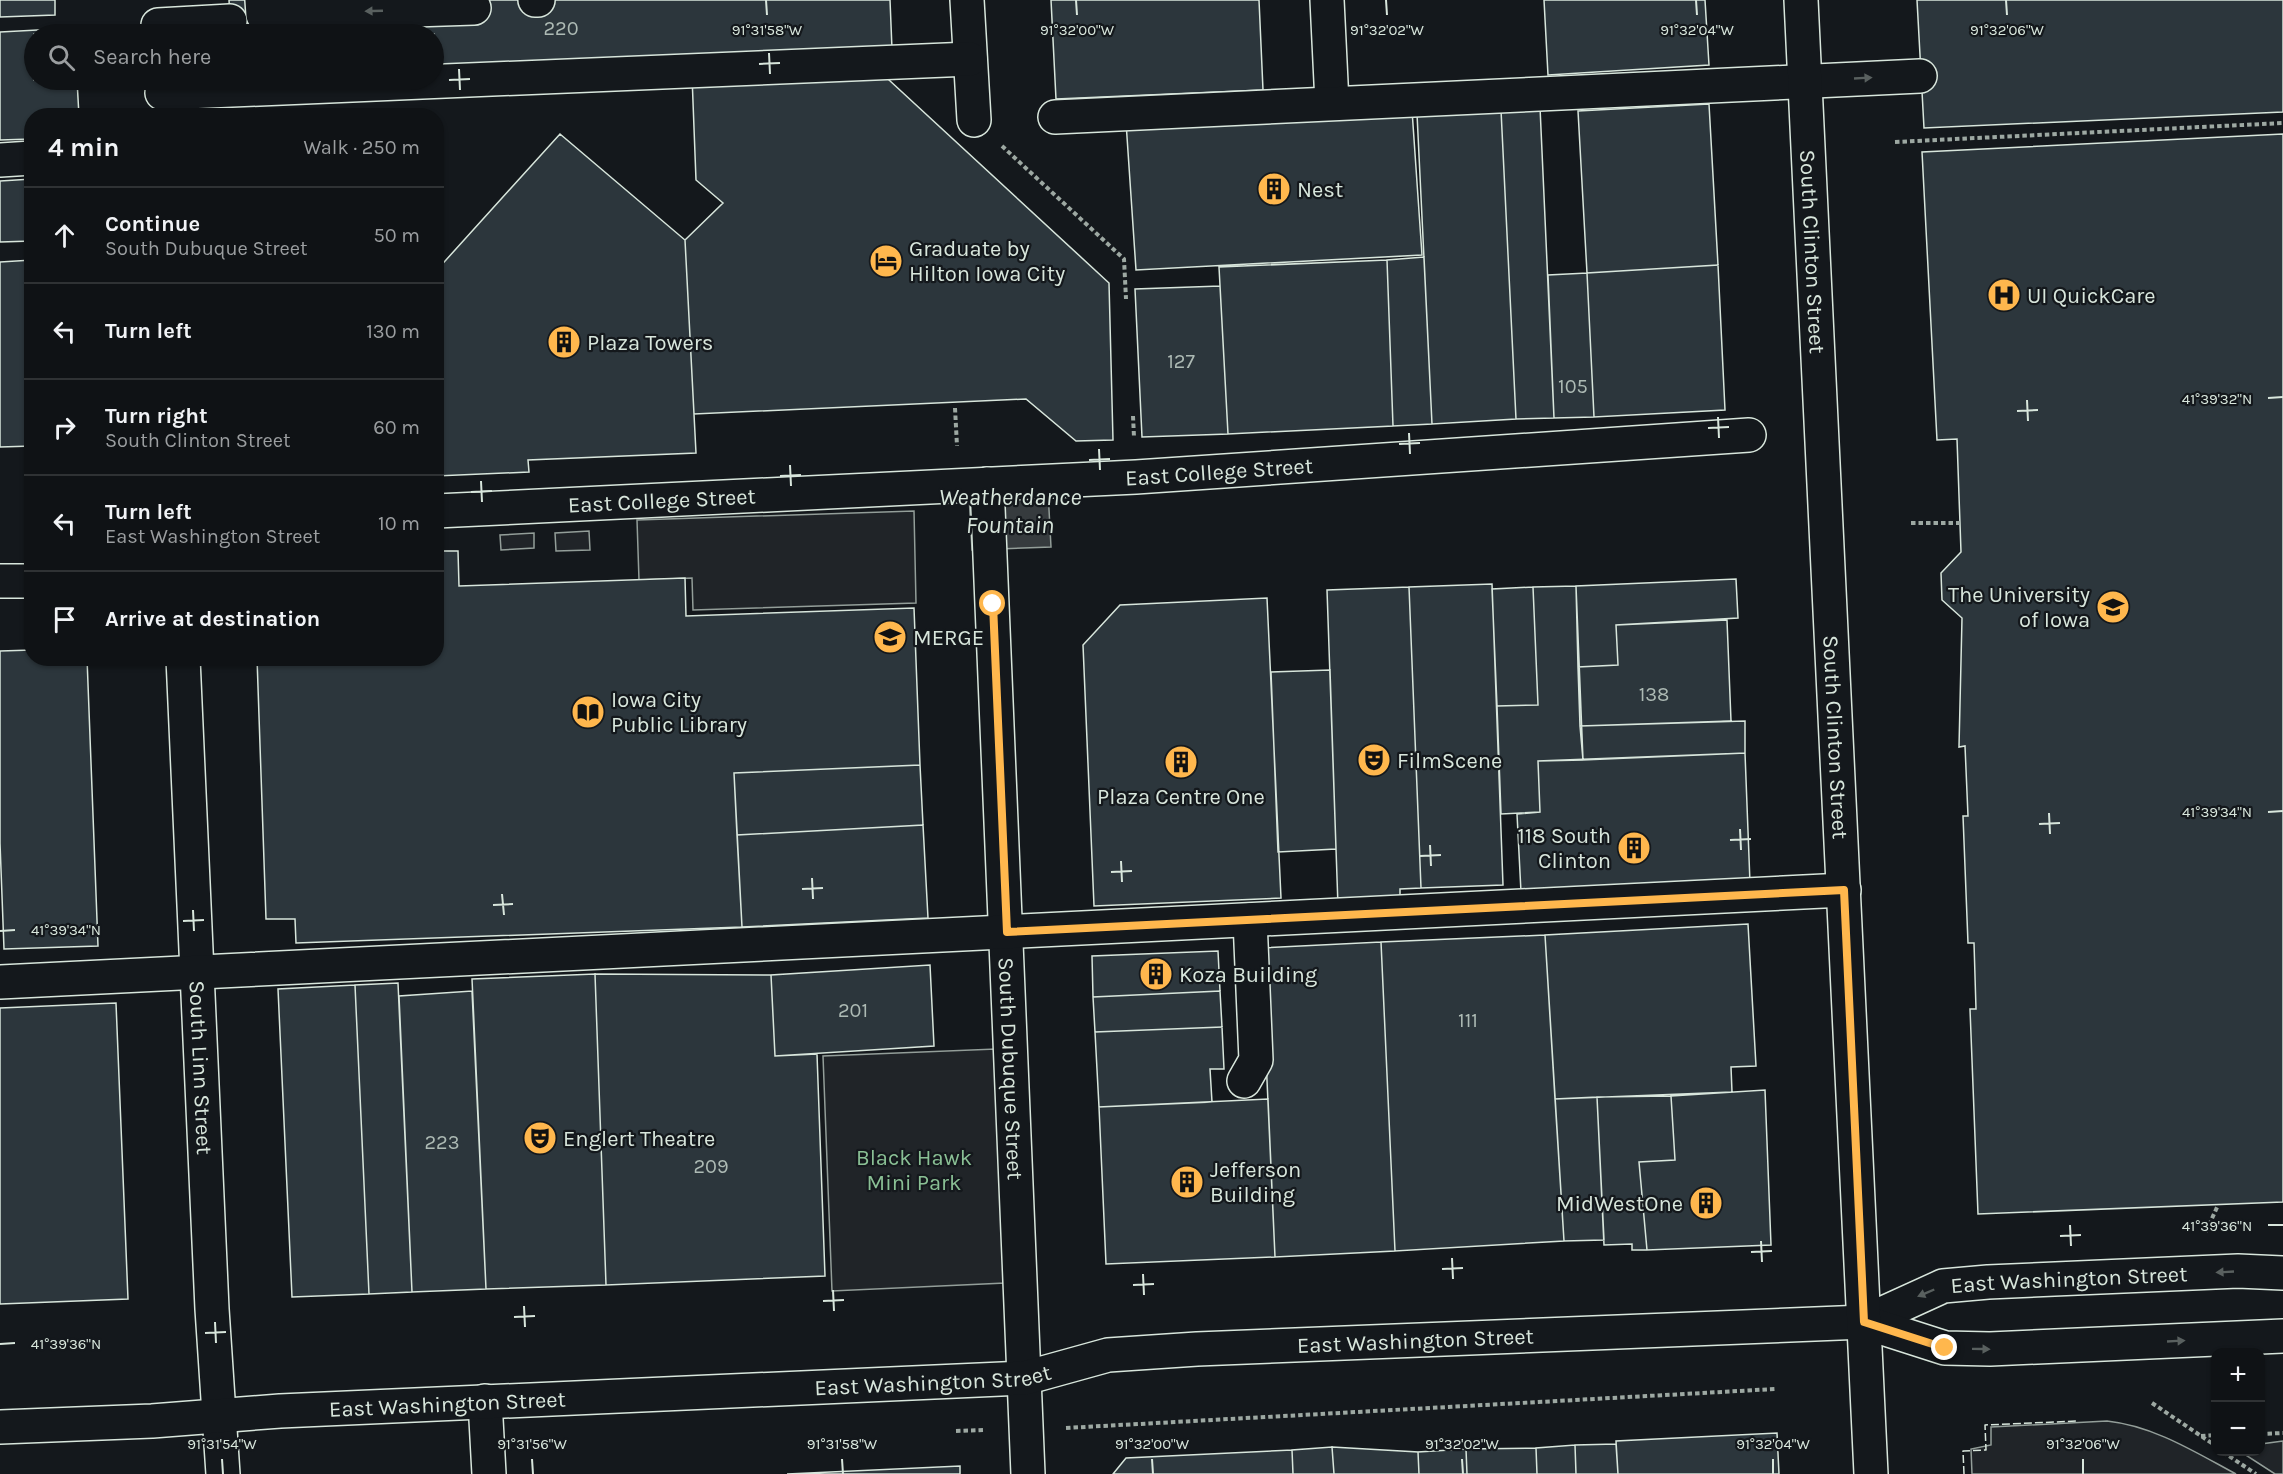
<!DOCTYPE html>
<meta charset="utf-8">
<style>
body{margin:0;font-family:Karla,sans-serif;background:#181b1e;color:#f1f3f6}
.controls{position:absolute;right:18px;bottom:18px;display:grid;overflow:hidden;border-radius:12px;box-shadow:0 2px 4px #0004}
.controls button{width:54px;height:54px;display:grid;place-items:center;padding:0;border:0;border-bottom:2px solid #2f3234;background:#0f1215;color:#f1f3f6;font:30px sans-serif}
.stop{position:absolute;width:18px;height:18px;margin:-14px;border:4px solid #ffb74d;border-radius:50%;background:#fff}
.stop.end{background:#ffb74d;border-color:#fff;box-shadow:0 2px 6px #0008}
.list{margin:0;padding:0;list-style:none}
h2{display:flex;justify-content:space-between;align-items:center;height:78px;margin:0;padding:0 24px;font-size:26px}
h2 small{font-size:20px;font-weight:400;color:#9b9ea0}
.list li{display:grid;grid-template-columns:39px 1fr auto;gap:18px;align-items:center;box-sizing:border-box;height:96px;padding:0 24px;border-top:2px solid #2f3234}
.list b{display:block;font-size:22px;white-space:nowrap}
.list p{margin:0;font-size:20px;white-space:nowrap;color:#9b9ea0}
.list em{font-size:20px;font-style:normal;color:#9b9ea0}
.icon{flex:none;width:33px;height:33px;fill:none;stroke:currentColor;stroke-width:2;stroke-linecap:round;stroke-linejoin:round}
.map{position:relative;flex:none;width:2283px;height:1474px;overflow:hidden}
.search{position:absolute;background:#0f1215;box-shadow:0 2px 4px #0004;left:24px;top:24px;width:420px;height:66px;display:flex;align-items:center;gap:15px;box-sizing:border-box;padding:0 21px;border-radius:33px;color:#9b9ea0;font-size:22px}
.panel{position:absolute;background:#0f1215;box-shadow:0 2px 4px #0004;left:24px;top:108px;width:420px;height:558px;border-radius:24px}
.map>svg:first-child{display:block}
.green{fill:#202428;stroke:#939e99;stroke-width:1.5}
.water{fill:#363b3e;stroke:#939e99;stroke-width:1.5}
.building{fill:#2c363c;stroke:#d8e6dc;stroke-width:1.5}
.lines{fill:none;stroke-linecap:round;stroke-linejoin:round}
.minor-casing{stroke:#d8e6dc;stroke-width:36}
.major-casing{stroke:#d8e6dc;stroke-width:36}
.path{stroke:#9da8a2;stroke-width:4;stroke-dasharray:4.5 3;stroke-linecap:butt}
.minor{stroke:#14181c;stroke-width:33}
.major{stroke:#14181c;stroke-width:33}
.fence{stroke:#d8e6dc;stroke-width:1.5;stroke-dasharray:8 3;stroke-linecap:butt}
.oneway{fill:#59605f}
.route{stroke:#ffb74d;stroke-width:8}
.ticks{fill:none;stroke:#d8e6dc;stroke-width:2}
.labels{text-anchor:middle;stroke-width:4.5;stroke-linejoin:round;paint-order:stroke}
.number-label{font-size:20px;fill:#adbab4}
.poi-label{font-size:22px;fill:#d8e6dc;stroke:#14181c;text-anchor:start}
.street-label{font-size:22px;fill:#d8e6dc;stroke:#14181c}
.park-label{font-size:22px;fill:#8ac095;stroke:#14181c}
.water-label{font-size:24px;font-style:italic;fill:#d8e6dc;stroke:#14181c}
.ticks-label{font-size:15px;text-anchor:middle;fill:#d8e6dc;stroke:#14181c;stroke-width:4.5;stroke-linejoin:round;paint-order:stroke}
</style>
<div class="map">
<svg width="2283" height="1474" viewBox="0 0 2283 1474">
<rect width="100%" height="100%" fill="#14181c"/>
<!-- green -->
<path class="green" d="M914 511 916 603 693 610 692 578 639 580 637 520Z
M589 531 590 550 556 551 555 533Z
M534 533V548L501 550 500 535Z
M996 1049 1005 1283 832 1291 823 1056Z
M2107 1421C2154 1426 2195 1452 2236 1474H1972L1971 1449 1991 1445V1427Z
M2283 1441V1474H2275L2241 1452H2260L2261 1444Z"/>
<!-- water -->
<path class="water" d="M1047 472 1051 547 972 550 968 476Z"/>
<!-- building -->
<path class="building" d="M0 0H55V15L0 17Z
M229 0H890L892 49 434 65V34H231Z
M1051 0H1259L1263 90 1056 99Z
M1544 0H1705L1709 65 1548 75Z
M1917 0H2283V112L1924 128Z
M75 28V34H34V80H77L79 116H32V139L0 140V32Z
M876 68 1109 283 1113 440 1076 441 1026 399 694 414 685 240 723 203 696 180 692 76Z
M1709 104 1718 265 1587 273 1578 111Z
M1540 107 1554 418 1516 419 1501 110Z
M1412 110 1422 255 1136 270 1126 122Z
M1501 110 1516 419 1432 424 1417 114Z
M560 134 685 240 696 453 528 460 529 472 436 476V271Z
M2283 134V1202L1978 1214 1970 1009H1976L1974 943H1968L1963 816H1968L1965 746 1959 747 1962 618 1942 600 1941 573 1961 552 1957 439 1937 440 1922 152Z
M32 179V241L0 242V181Z
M1424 257 1432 424 1393 426 1387 260Z
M32 260V446L0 447V262Z
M1387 260 1393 426 1228 434 1219 267Z
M1718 265 1725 410 1594 417 1587 273Z
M1587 273 1594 417 1554 418 1548 275Z
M1220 286 1228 434 1142 437 1135 289Z
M436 551H458L459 586 685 578 686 616 914 608 920 765 734 773 742 927 296 943 295 919H266L257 658H436Z
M1736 579 1738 618 1616 625 1618 665 1578 667 1576 586Z
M1492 584 1503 885 1421 888 1409 587Z
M1576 586 1583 760 1538 761 1540 812 1501 814 1497 706 1538 705 1533 587Z
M1409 587 1421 888 1400 889V903L1338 906 1327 590Z
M1533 587 1538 705 1497 706 1492 589Z
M1267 598 1281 898 1094 906 1083 645 1120 605Z
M1727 620 1731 721 1580 726 1578 667 1618 665 1616 625Z
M32 650V658H87L98 946 4 949 0 843V651Z
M1330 670 1336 849 1278 852 1271 672Z
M1745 721V753L1583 760 1580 726Z
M1745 753 1750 883 1521 892 1517 814 1540 812 1538 761Z
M920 765 923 825 737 835 734 773Z
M923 825 928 918 742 927 737 835Z
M1748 924 1756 1066 1731 1067 1732 1092 1555 1099 1545 935Z
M1545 935 1564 1241 1395 1251 1381 942Z
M1381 942 1395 1251 1275 1257 1261 948Z
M1218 951 1220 991 1093 997 1092 956Z
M930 965 934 1046 775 1056 771 975Z
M595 974 606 1285 486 1289 472 979Z
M595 974 771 975 775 1056 817 1054 825 1276 606 1285Z
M398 983 412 1292 369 1294 355 985Z
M355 985 369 1294 292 1297 278 989Z
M472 991 486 1289 412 1292 399 996Z
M1220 991 1222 1027 1095 1032 1093 997Z
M116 1003 128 1299 0 1304V1008Z
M1222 1027 1224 1069H1210L1212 1102 1099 1107 1095 1032Z
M1765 1090 1771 1245 1647 1250 1639 1162 1675 1160 1671 1096Z
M1671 1096 1675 1160 1639 1162 1647 1250H1632V1244L1604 1245 1597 1097Z
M1597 1097 1604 1240 1564 1241 1555 1099Z
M1268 1099 1275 1257 1106 1264 1099 1107Z
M1777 1433 1779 1474H1618L1616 1441Z
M1616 1444 1618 1474H1576L1575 1445Z
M1575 1445 1576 1474H1537L1536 1448Z
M1332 1447 1418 1452 1419 1474H1334Z
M1332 1447 1334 1474H1293L1292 1450Z
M1536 1448 1537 1474H1467L1466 1449Z
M1466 1449 1467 1474H1419L1418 1452Z
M1292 1450 1293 1474H1113L1126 1458Z
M960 1466V1474H787Z"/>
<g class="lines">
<!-- minor casing -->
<g class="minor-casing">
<g id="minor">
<path d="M262 0 263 15 474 8"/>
<path d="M535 0H538"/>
<path d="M967 0 974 120"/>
<path d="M1327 0 1332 103"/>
<path d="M158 25 230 21"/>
<path d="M162 93 970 59"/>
<path d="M1055 117 1920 76"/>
<path d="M0 160 32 158"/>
<path id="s1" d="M987 484 1028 1474"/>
<path id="s2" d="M436 511 1136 477 1749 435"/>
<path d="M0 581H32"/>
<path id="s3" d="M183 658 212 1309 223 1474"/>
<path d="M0 982 1844 890"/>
<path d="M1244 1081 1256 1060 1250 920"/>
<path id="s4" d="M1864 1322 1943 1286 1988 1282 2238 1271 2283 1273"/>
<path d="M485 1401 489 1474"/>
<path id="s5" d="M0 1427 152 1421 280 1411 1025 1378 1108 1355 1197 1349 1864 1322 1945 1348 1990 1349 2283 1336"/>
</g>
</g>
<!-- major casing -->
<g class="major-casing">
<g id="major">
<path id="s6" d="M1801 0 1871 1474"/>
</g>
</g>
<!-- path -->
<path class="path" d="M1895 142 2283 123
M1002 146 1124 259 1126 299
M955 408 957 446
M1133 416 1134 437
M1911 523H1960
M2206 1232 2218 1205
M2152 1403 2216 1446
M1066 1428 1775 1389
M956 1431 986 1430
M2260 1434 2283 1433
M2201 1436 2216 1435
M2223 1452 2256 1474"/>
<!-- minor -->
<use href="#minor" class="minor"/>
<!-- major -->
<use href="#major" class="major"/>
<!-- fence -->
<path class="fence" d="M1964 1474 1963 1451 1986 1450 1985 1425 2078 1421"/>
</g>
<!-- one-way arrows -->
<defs><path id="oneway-solid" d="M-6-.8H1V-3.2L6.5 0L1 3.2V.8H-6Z" transform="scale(1.5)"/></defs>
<g class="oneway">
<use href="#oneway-solid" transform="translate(374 11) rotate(178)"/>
<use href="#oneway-solid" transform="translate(1863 78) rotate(-3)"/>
<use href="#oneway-solid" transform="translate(2225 1272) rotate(177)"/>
<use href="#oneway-solid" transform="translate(1926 1293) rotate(157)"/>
<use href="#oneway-solid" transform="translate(2176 1341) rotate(-3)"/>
<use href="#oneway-solid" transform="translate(1981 1349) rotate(1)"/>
</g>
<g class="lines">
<!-- route -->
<path class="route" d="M993 604 1007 932 1844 890 1864 1322 1945 1348"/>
</g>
<!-- ticks -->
<path class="ticks" d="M766 0 767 15M1076 0 1077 15M1386 0 1387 15M1696 0 1697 15M2006 0 2007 15M769 53 770 74M759 64 780 63M459 69 460 90M449 80 470 79M2268 398 2283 397M2027 400 2028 421M2017 411 2038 410M1718 417 1719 438M1708 428 1729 427M1409 433 1410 454M1399 444 1420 443M1099 449 1100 470M1089 460 1110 459M790 465 791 486M780 476 801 475M481 481 482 502M471 492 492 491M2268 812 2283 811M2049 813 2050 834M2039 824 2060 823M1740 829 1741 850M1730 840 1751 839M1430 845 1431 866M1420 856 1441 855M1121 861 1122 882M1111 872 1132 871M812 878 813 899M802 889 823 888M502 894 504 915M493 905 513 904M193 910 194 931M183 921 204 920M0 931 15 930M2070 1225 2071 1246M2268 1225H2283M2060 1236 2081 1235M1761 1241 1762 1262M1751 1252 1772 1251M1452 1258 1453 1279M1442 1269 1463 1268M1143 1274 1144 1295M1133 1285 1154 1284M833 1290 834 1311M823 1301 844 1300M524 1306 525 1327M514 1317 535 1316M215 1322 216 1343M205 1333 226 1332M0 1344 15 1343M222 1459 223 1474M532 1459 533 1474M842 1459 843 1474M1152 1459 1153 1474M1462 1459 1463 1474M1773 1459V1474M2083 1459V1474"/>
<!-- icons -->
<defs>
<g id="building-disc" transform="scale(1.725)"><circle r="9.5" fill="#ffb74d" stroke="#14181c"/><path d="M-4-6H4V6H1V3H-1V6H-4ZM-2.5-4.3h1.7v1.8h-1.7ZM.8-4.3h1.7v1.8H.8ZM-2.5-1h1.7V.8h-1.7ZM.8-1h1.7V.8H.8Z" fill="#111"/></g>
<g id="hotel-disc" transform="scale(1.725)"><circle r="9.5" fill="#ffb74d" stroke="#14181c"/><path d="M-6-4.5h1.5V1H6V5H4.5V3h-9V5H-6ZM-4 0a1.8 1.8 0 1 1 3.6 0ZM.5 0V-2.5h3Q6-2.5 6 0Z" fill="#111"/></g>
<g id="hospital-disc" transform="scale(1.725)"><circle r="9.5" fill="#ffb74d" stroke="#14181c"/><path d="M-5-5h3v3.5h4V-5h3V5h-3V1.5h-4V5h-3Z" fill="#111"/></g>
<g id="university-disc" transform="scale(1.725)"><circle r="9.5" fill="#ffb74d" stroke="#14181c"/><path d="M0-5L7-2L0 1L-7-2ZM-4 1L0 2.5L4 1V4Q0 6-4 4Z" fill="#111"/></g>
<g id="library-disc" transform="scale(1.725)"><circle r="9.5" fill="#ffb74d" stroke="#14181c"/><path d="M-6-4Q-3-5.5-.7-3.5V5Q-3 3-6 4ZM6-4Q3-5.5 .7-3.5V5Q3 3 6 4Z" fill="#111"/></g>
<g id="theatre-disc" transform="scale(1.725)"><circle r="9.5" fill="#ffb74d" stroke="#14181c"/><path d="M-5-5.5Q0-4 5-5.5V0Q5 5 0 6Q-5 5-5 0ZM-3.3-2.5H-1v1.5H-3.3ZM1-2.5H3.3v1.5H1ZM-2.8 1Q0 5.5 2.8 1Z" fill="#111"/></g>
</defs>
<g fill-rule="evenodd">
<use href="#building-disc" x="1274" y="189"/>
<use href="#hotel-disc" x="886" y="261"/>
<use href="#hospital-disc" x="2004" y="295"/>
<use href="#building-disc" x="564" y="342"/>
<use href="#university-disc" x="2113" y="607"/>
<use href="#university-disc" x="890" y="637"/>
<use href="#library-disc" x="588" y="712"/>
<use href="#theatre-disc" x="1374" y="760"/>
<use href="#building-disc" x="1181" y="762"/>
<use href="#building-disc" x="1634" y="848"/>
<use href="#building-disc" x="1156" y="974"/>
<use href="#theatre-disc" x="540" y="1138"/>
<use href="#building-disc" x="1187" y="1182"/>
<use href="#building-disc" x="1706" y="1203"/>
</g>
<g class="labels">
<!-- number labels -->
<g class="number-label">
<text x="561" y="35">220</text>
<text x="1181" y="368">127</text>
<text x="1573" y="393">105</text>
<text x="1654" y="701">138</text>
<text x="853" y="1017">201</text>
<text x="1468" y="1027">111</text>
<text x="442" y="1149">223</text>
<text x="711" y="1173">209</text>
</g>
<!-- poi labels -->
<g class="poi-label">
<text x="1297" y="197">Nest</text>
<text x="909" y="256">Graduate by<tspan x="909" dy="25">Hilton Iowa City</tspan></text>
<text x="2027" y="303">UI QuickCare</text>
<text x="587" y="350">Plaza Towers</text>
<text x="2090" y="602" text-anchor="end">The University<tspan x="2090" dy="25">of Iowa</tspan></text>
<text x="913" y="645">MERGE</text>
<text x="611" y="707">Iowa City<tspan x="611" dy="25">Public Library</tspan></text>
<text x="1397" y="768">FilmScene</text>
<text x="1181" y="804" text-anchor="middle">Plaza Centre One</text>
<text x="1611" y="843" text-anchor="end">118 South<tspan x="1611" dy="25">Clinton</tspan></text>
<text x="1179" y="982">Koza Building</text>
<text x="563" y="1146">Englert Theatre</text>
<text x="1210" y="1177">Jefferson<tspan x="1210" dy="25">Building</tspan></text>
<text x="1683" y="1211" text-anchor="end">MidWestOne</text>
</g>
<!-- street labels -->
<g class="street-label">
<text dy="8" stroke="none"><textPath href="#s6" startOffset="252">South Clinton Street</textPath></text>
<text dy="8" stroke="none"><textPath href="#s2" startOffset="784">East College Street</textPath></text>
<text dy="8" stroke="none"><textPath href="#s2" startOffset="226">East College Street</textPath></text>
<text dy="8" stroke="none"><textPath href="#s6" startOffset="738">South Clinton Street</textPath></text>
<text dy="8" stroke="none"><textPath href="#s3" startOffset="410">South Linn Street</textPath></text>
<text dy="8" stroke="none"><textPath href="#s1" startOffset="585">South Dubuque Street</textPath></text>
<text dy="8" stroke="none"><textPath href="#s4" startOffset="213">East Washington Street</textPath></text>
<text dy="8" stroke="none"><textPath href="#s5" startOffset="1420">East Washington Street</textPath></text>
<text dy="8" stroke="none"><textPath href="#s5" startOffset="934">East Washington Street</textPath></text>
<text dy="8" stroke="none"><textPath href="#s5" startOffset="448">East Washington Street</textPath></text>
</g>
<!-- park labels -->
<g class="park-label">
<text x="914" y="1165">Black Hawk<tspan x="914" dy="25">Mini Park</tspan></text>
</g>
<!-- water labels -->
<g class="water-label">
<text x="1010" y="505">Weatherdance<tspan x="1010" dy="28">Fountain</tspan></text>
</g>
</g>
<g class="ticks-label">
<text x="767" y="35">91°31'58"W</text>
<text x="1077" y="35">91°32'00"W</text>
<text x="1387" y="35">91°32'02"W</text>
<text x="1697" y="35">91°32'04"W</text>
<text x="2007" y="35">91°32'06"W</text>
<text x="2217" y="404">41°39'32"N</text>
<text x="2217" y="817">41°39'34"N</text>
<text x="66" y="935">41°39'34"N</text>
<text x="2217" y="1231">41°39'36"N</text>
<text x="66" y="1349">41°39'36"N</text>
<text x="222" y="1449">91°31'54"W</text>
<text x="532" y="1449">91°31'56"W</text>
<text x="842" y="1449">91°31'58"W</text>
<text x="1152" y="1449">91°32'00"W</text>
<text x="1462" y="1449">91°32'02"W</text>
<text x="1773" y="1449">91°32'04"W</text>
<text x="2083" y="1449">91°32'06"W</text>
</g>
</svg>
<div class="controls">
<button>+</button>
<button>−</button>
</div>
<div class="stop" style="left:993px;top:604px"></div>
<div class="stop end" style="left:1945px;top:1348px"></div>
<div class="search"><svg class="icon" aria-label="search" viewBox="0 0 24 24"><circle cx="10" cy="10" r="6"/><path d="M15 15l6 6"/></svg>Search here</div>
<section class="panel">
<h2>4 min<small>Walk · 250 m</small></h2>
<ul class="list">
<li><svg class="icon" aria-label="ahead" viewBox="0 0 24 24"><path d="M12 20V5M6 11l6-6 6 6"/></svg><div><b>Continue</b><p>South Dubuque Street</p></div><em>50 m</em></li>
<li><svg class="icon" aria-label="left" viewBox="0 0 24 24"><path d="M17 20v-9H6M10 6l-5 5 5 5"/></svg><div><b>Turn left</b></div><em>130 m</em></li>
<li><svg class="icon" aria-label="right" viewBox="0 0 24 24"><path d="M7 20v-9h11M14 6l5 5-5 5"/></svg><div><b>Turn right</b><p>South Clinton Street</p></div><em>60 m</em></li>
<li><svg class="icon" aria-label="left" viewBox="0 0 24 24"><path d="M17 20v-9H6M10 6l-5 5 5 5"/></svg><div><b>Turn left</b><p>East Washington Street</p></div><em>10 m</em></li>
<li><svg class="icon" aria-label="arrive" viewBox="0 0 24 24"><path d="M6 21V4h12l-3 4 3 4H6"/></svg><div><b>Arrive at destination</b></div></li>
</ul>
</section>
</div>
